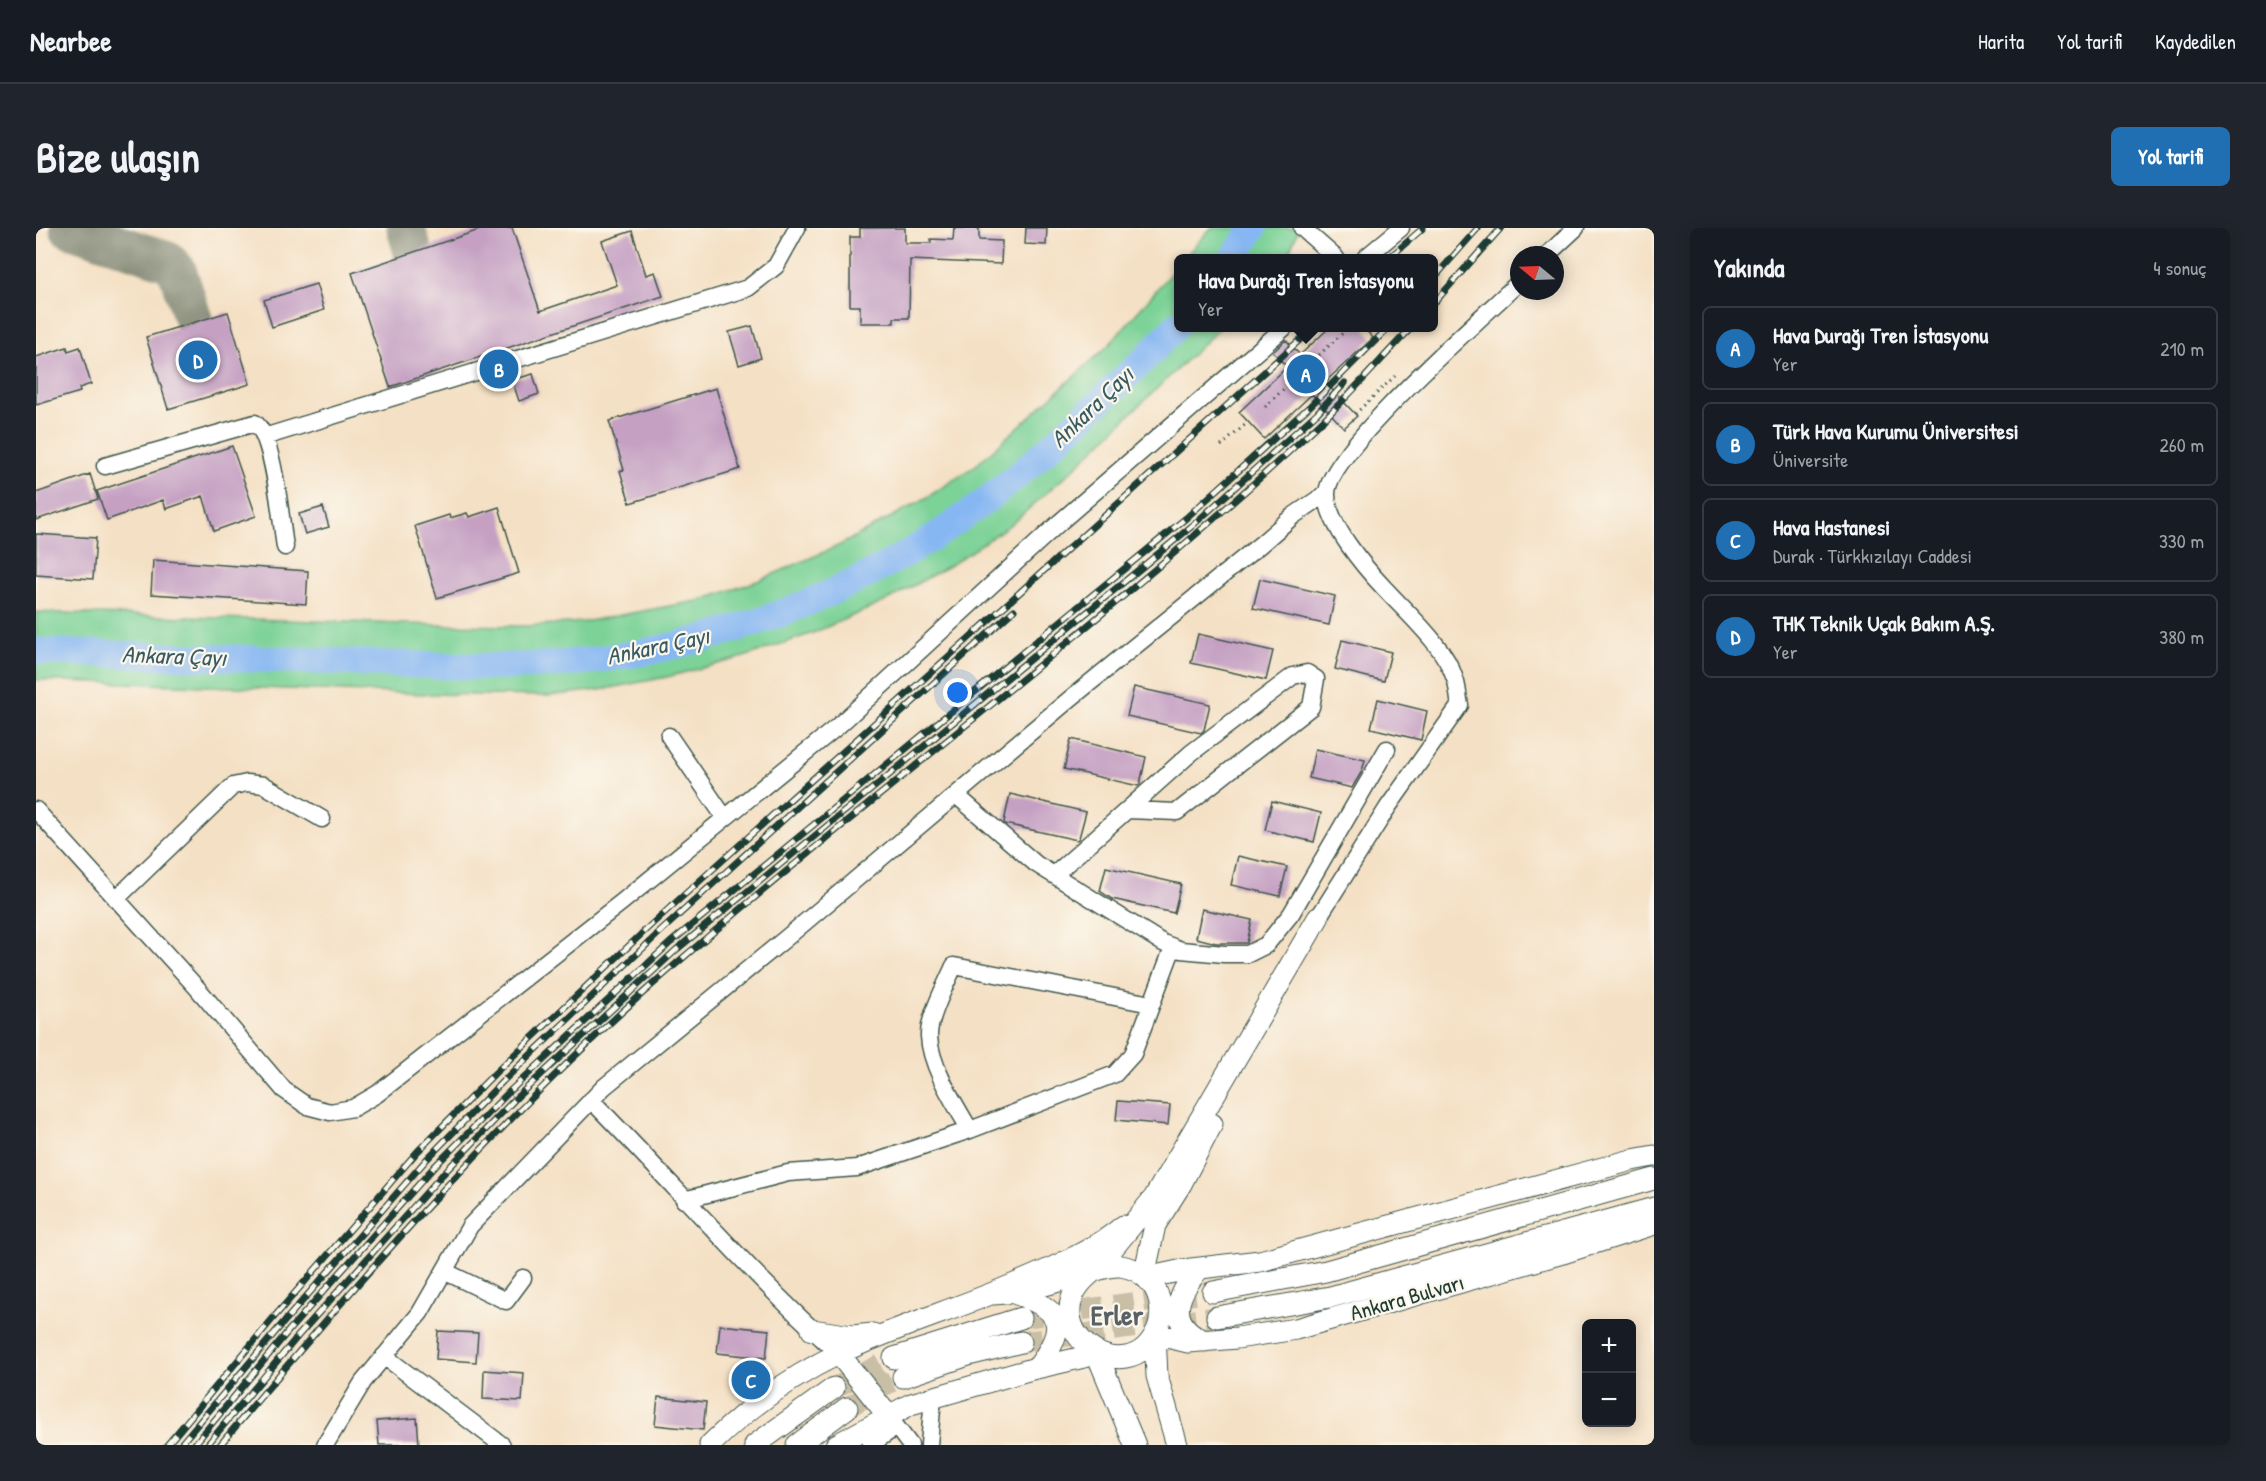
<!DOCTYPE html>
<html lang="tr">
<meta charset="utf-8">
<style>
body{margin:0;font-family:"Patrick Hand",sans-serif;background:#20242c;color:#f1f3f6}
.controls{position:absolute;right:18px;bottom:18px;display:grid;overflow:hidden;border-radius:9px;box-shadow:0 3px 15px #0003}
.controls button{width:54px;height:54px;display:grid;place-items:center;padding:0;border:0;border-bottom:2px solid #363941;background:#171b24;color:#f1f3f6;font:30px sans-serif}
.compass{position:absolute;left:1474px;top:18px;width:54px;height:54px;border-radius:50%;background:#171b24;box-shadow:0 3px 15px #0003;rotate:289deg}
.you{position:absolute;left:922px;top:465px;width:21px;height:21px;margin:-15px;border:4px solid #fff;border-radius:50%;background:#1a73e8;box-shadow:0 0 0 9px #1a73e833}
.badge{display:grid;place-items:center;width:39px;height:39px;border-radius:50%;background:#1f6fb2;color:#fff;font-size:20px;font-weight:700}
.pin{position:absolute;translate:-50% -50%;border:3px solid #fff;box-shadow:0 2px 6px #0006}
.popup{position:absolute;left:1138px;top:26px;width:264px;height:78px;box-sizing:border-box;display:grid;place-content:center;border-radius:9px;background:#171b24;filter:drop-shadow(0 2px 4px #0005);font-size:20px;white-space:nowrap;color:#9ea1a6}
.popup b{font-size:22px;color:#f1f3f6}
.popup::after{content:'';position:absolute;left:50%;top:100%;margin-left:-12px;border:12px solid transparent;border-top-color:#171b24}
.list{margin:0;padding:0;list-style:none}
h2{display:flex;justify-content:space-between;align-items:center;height:78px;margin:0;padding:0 24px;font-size:26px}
h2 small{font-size:20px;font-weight:400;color:#9ea1a6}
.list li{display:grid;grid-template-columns:39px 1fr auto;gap:18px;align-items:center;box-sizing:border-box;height:84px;margin:0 12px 12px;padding:0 12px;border:2px solid #363941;border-radius:9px}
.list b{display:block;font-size:22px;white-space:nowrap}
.list p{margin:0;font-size:20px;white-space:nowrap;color:#9ea1a6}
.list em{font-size:20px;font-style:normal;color:#9ea1a6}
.map{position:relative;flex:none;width:1618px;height:1217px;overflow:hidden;border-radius:9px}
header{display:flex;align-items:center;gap:36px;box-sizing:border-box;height:84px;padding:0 30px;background:#171b24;border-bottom:2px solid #363941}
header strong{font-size:28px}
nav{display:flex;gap:33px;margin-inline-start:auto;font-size:21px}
.intro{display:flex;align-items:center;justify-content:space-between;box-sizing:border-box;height:144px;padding:0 36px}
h1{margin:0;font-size:42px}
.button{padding:15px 27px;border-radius:9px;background:#1f6fb2;color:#fff;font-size:21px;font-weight:700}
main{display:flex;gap:36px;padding:0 36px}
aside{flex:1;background:#171b24;border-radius:9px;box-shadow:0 3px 15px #0003}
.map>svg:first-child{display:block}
.green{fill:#7bd297;stroke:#4d8866;stroke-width:1.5}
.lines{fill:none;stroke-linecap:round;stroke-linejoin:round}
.river{stroke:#87b7f2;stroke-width:27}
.taxiway{stroke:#8a8e7c;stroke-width:39}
.building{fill:#c5a0c3}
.major-tunnel{stroke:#c9bfa7;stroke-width:21;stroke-dasharray:21 10;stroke-linecap:butt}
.minor-casing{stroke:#3f554a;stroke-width:19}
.major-casing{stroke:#3f554a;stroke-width:23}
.path{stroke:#3f554a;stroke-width:3;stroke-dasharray:1.5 4.5;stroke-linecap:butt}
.minor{stroke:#fff;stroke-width:16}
.major{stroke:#fff;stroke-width:21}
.rail-casing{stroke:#1f3d34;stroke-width:7}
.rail{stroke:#fbf7ec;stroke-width:4.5;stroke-dasharray:14;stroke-linecap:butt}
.labels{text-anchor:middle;stroke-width:4.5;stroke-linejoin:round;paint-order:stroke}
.street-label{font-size:22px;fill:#1f3d34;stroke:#fbf7ec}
.water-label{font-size:24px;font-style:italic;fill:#395c64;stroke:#fbf7ec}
.district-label{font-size:28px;font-weight:bold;fill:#596066;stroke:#fbf7ec}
</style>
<header>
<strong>Nearbee</strong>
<nav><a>Harita</a><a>Yol tarifi</a><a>Kaydedilen</a></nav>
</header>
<div class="intro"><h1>Bize ulaşın</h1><a class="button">Yol tarifi</a></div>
<main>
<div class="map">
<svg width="1618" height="1217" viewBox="0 0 1618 1217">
<rect width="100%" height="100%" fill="#fbf7ec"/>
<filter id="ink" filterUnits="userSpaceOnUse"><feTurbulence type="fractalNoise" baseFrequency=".0167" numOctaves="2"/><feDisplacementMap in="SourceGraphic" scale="12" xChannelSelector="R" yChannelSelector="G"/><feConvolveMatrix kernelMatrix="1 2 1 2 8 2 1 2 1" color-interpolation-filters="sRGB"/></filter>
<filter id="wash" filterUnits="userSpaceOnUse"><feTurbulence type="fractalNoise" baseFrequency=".008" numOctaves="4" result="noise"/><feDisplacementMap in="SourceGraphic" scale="24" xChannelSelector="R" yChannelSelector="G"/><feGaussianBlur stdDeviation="1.35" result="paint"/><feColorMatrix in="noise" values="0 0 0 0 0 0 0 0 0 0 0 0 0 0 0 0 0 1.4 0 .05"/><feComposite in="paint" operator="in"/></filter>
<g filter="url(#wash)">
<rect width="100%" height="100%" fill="#f4e0c4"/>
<!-- green -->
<path class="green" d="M1175 0H1263L1251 30H1148Z
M1142 37V100H1184L1033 245 978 294 918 335 848 374 777 405 705 430 631 449 564 462 512 468 389 466 0 452V384L404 397 490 398 547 394 666 372 724 352 804 317 890 270 939 238 1073 117Z"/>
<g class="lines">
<!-- river -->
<path class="river" d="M1197 30 1218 0
M0 423C102 428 205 430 307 434 389 437 470 443 551 433 683 417 814 368 923 292 968 261 1008 225 1048 188 1080 158 1113 129 1142 96"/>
<!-- taxiway -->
<path class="taxiway" d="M33 0 132 33 141 42 158 94
M370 0 377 24"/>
</g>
<g id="blocks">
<!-- building -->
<path class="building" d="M449 0H476L504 83 581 57 566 13 596 3 610 47 619 44 627 68 354 159 316 45Z
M824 0H869V15H895V11L917 12 918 0H943V12L966 13 965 36 874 32 873 90H858V95H824V78H814V9H824Z
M990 0H1011L1010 17 989 16Z
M280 56 288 82 236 99 228 72Z
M192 84 214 156 132 181 110 109Z
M716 98 725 130 703 137 693 104Z
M1294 99H1327L1337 110 1289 154 1321 188 1308 200 1276 166 1228 211 1203 184 1251 139 1237 124 1250 112 1264 127Z
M31 119 32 123 44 119 55 156 43 160 44 164 0 177V129Z
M497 146 503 166 483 173 476 152Z
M680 160 704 241 594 275 584 243 588 242 573 193Z
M196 218 220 288 178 303 167 268 130 281 127 272 71 292 61 263Z
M54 246 62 271 0 292V265Z
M287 279 293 299 269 306 263 286Z
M463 279 483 345 401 370 379 298 413 287 414 290 431 285 433 289Z
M0 306 60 310 57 351 0 347Z
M117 332 272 343 270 376 115 366Z
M1224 351 1299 368 1293 397 1217 380Z
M1162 406 1237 423 1230 452 1155 435Z
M1306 412 1355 424 1348 453 1299 441Z
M1098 459 1174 476 1168 502 1165 505 1091 488Z
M1342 471 1391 483 1385 512 1335 500Z
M1035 511 1110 529 1104 556 1102 558 1028 541Z
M1279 521 1329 532 1326 543 1316 560 1273 550Z
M974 566 1050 584 1043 610 1041 612 969 596 968 594Z
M1236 573 1285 585 1278 614 1229 602Z
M1202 628 1251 639 1244 668 1195 657Z
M1070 639 1145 656 1138 685 1076 671 1064 663Z
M1166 681 1216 692 1211 715H1180L1160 710Z
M1082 873 1134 877 1132 897 1080 892Z
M684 1097 733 1102 730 1130 681 1125Z
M402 1103 442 1105 440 1134 400 1131Z
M448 1142 488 1145 486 1173 447 1171Z
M622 1169 670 1174 667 1202 619 1197Z
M381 1190 383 1217H343L341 1193Z"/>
</g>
</g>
<g filter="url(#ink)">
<use href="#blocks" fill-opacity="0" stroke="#3f554a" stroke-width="1.5"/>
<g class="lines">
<!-- major-tunnel -->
<path class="major-tunnel" d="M985 1090 1177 1064
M985 1114 1181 1089
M798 1160 858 1130
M811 1180 847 1158 867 1149"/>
<!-- minor casing -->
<g class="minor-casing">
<path id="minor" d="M1266 0 1300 30
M1511 27 1540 0
M1329 30 1365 0
M228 209 712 60 740 38 761 0
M69 238 219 195C238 209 245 293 249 319
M633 508 689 590
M920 567 1000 636 1127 715 1145 722 1188 726H1212L1230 717 1255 686 1351 521
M0 582 162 761 248 862 271 878 294 884 317 880 341 866 586 674 802 498 1024 294 1248 100
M1018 647 1155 525 1257 448 1271 445 1280 451 1275 479 1141 584 1092 582
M80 671 197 558 211 555 228 557 286 591
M1282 690 1352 579 1424 477C1422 469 1422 459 1419 451 1409 418 1372 386 1349 361 1330 341 1290 295 1291 265 1293 223 1447 89 1483 54
M555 872C638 956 715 1047 803 1126
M934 902C919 876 894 838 893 808 892 790 911 754 918 738L1115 776
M648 972 752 945 821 940 934 902 1079 846 1097 826 1137 719
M408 1043 470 1073 487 1050
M348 1128 466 1217
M853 1189 874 1217
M289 1217 327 1154 384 1085 434 998 568 859 749 711 1035 470 1225 316 1257 288 1291 265
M834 1217 860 1199
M893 1217 897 1169"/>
</g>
<!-- major casing -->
<g class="major-casing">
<path id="major" d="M1164 1040C1141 1066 1128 1095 1169 1113
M1108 1048 1119 997 1145 956 1176 896
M1110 1050 1147 1042 1224 1033 1596 932 1618 928
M1177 1064 1290 1043 1618 951
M978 1065C1027 1082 1032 1097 1002 1139
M957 1066C988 1065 1016 1055 1046 1046 1059 1043 1072 1037 1085 1038 1098 1040 1109 1047 1116 1056 1125 1068 1127 1086 1122 1100 1092 1173 986 1095 1059 1042L1118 970 1282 690
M1181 1089 1294 1069 1618 980
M776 1102 816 1108 837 1106
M1119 1106 1152 1114 1201 1110 1260 1101 1527 1025 1618 996
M1119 1106 1121 1148 1141 1217
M803 1126 853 1189
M1061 1126 1099 1217
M858 1130 985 1090
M867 1149 932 1127 985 1114
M674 1217C711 1180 757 1148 804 1125 859 1099 918 1082 974 1058 1008 1044 1060 1022 1087 998
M719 1217 798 1160
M761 1217 811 1180
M800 1217 875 1176 996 1141 1061 1126"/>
</g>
<!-- path -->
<path class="path" d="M1283 127 1309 103
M1229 179 1255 154
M1319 186 1359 148
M1185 218 1212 194"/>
<!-- minor -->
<use href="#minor" class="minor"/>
<!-- major -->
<use href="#major" class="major"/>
<!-- rail casing -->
<g class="rail-casing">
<path id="rail" d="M1353 30 1387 0
M1398 50 1442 0
M1398 75 1465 0
M131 1217 239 1088 381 924 459 845 617 695 1277 100
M144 1217 247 1095 390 932 467 853 624 704 978 382
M158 1217 254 1101 398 939 475 862 634 715 1150 290 1274 178 1352 100
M171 1217 262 1108 406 947 481 869 640 722 1156 298 1281 185 1309 155
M184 1217C328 1045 477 875 648 729 858 549 1082 384 1284 195 1316 165 1345 131 1375 100"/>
</g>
<!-- rail -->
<use href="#rail" class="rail"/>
</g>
</g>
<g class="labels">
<!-- street labels -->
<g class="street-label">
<text transform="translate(1371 1069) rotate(-16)" y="8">Ankara Bulvarı</text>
</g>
<!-- water labels -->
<g class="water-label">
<text transform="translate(1056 179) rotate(-44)" y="8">Ankara Çayı</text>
<text transform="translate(622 418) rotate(-12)" y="8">Ankara Çayı</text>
<text transform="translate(138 428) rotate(2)" y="8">Ankara Çayı</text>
</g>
<!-- district labels -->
<g class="district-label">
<text x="1081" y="1097">Erler</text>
</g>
</g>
</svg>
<div class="controls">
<button>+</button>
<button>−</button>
</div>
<svg class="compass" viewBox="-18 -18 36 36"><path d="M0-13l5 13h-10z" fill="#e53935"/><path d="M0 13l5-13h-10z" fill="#9ea1a6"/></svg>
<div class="you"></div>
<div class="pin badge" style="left:1270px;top:146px">A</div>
<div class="popup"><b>Hava Durağı Tren İstasyonu</b>Yer</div>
<div class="pin badge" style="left:463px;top:141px">B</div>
<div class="pin badge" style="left:715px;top:1152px">C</div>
<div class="pin badge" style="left:162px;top:132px">D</div>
</div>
<aside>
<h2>Yakında<small>4 sonuç</small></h2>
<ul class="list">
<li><span class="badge">A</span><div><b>Hava Durağı Tren İstasyonu</b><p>Yer</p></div><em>210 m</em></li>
<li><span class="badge">B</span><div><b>Türk Hava Kurumu Üniversitesi</b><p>Üniversite</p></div><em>260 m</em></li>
<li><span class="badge">C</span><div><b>Hava Hastanesi</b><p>Durak · Türkkızılayı Caddesi</p></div><em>330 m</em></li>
<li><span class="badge">D</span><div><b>THK Teknik Uçak Bakım A.Ş.</b><p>Yer</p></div><em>380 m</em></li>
</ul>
</aside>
</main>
